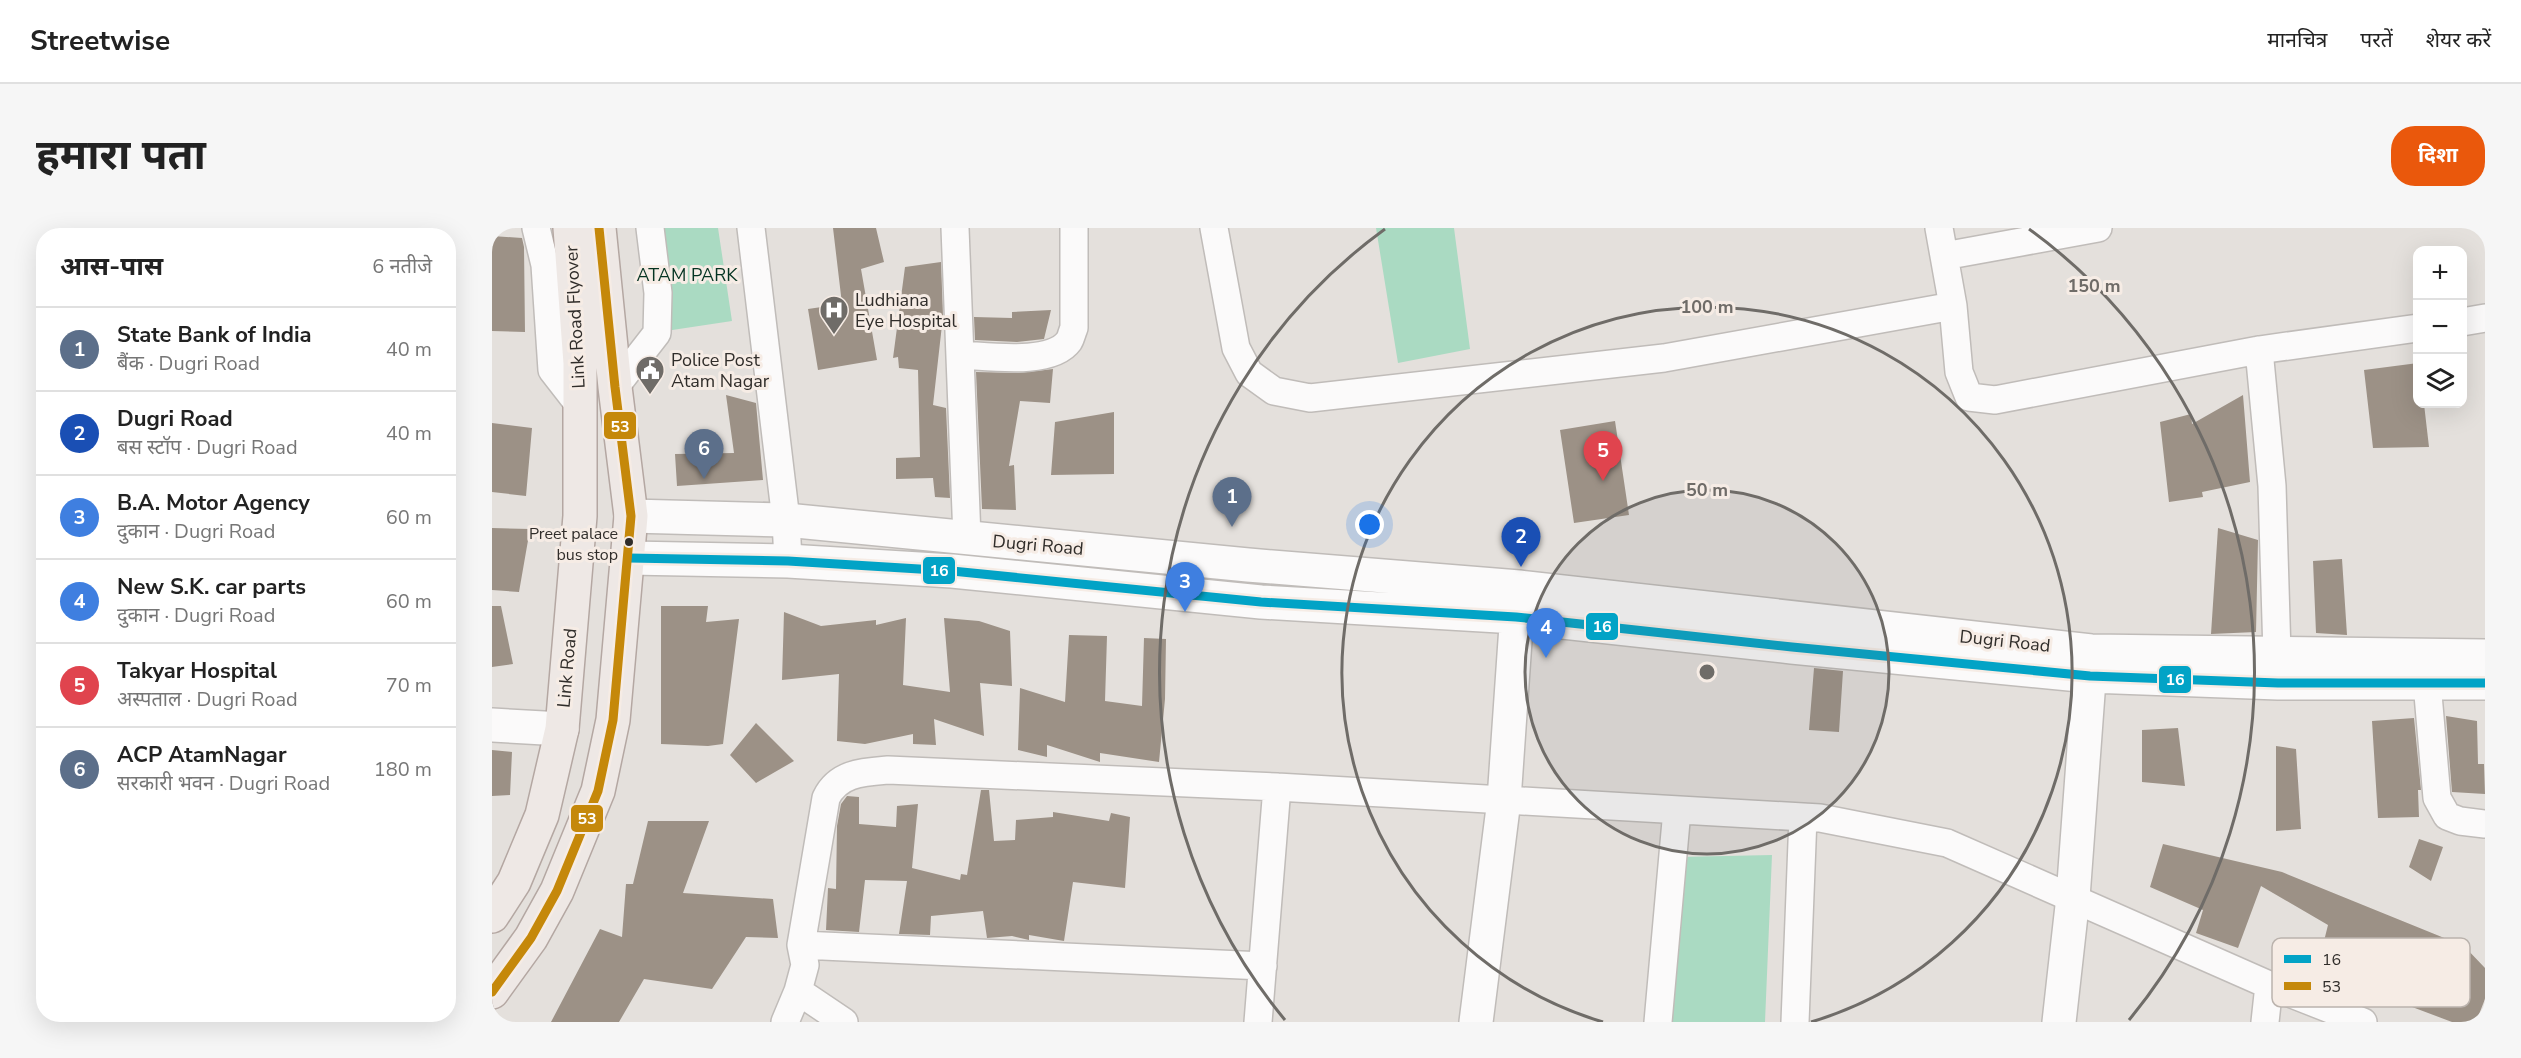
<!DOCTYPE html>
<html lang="hi">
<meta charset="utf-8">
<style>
body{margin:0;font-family:"Nunito Sans","Noto Sans Devanagari",sans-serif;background:#f6f6f6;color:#222}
.controls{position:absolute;right:18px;top:18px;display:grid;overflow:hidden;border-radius:12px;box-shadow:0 6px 24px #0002}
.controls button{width:54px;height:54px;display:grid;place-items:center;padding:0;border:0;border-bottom:2px solid #e0e0e0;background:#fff;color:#222;font:30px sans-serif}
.you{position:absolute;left:878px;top:297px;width:21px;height:21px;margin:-15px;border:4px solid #fff;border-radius:50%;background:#1a73e8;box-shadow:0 0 0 9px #1a73e833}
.badge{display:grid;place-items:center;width:39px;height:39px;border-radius:50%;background:#ea580c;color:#fff;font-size:20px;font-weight:700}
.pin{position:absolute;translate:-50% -50px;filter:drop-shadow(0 2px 3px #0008)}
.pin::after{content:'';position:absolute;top:32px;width:21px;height:18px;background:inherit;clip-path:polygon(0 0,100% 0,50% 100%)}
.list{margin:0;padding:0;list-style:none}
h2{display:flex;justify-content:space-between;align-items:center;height:78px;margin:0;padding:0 24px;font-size:26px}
h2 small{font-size:20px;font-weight:400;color:#767676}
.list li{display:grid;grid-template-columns:39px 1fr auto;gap:18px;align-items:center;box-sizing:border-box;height:84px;padding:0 24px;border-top:2px solid #e0e0e0}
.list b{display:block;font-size:22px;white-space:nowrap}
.list p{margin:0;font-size:20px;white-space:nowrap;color:#767676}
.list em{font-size:20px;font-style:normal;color:#767676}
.icon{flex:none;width:33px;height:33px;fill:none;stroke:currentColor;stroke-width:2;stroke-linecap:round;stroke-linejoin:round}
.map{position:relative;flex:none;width:1993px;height:794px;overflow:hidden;border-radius:24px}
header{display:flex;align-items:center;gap:36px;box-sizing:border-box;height:84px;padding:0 30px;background:#fff;border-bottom:2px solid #e0e0e0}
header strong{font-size:28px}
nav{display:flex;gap:33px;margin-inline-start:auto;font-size:21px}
.intro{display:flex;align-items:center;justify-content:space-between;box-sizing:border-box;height:144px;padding:0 36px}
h1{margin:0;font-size:42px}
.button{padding:15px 27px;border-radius:24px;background:#ea580c;color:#fff;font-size:21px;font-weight:700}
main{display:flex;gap:36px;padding:0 36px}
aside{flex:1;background:#fff;border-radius:24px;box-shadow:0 6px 24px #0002}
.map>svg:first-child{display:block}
.green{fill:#aadac2}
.building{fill:#9c9186}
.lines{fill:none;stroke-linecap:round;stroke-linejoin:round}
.street-casing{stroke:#c0bcb9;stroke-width:30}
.secondary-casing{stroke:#c0bcb9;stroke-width:36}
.primary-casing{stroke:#b4a7a2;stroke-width:36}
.street{stroke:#fbfafa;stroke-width:27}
.secondary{stroke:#fbfafa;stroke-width:33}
.primary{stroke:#eee8e5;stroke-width:33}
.bus-1-casing{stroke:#f6ece5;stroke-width:14}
.bus-2-casing{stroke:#f6ece5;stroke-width:14}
.bus-1{stroke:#02a3c6;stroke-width:9}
.bus-2{stroke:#c5880a;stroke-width:9}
.ring{fill:none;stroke:#6f6c68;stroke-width:3}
.bus-dot{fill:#302d2a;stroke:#f6ece5;stroke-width:2}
.labels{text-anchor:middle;stroke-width:6;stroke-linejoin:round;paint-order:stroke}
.bus-label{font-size:16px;fill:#302d2a;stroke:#f6ece5;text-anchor:end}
.park-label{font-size:18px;fill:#043321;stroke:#f6ece5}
.poi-label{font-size:18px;fill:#302d2a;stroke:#f6ece5;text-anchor:start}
.street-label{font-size:18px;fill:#302d2a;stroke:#f6ece5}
.key{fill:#f6ece5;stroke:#bbb3ad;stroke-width:1.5}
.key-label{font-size:16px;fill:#302d2a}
.centre{fill:#6f6c68;stroke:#f6ece5;stroke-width:3}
.ring-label{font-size:18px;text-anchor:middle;font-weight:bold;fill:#6f6c68;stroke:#f6ece5;stroke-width:6;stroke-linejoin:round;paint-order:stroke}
.line-badge{stroke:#f6ece5;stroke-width:2}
.badge-label{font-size:16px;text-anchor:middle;font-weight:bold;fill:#fff}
</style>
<header>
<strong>Streetwise</strong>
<nav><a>मानचित्र</a><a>परतें</a><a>शेयर करें</a></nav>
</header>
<div class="intro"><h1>हमारा पता</h1><a class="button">दिशा</a></div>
<main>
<aside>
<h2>आस-पास<small>6 नतीजे</small></h2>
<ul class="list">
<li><span class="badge" style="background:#5c6f8a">1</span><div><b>State Bank of India</b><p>बैंक · Dugri Road</p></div><em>40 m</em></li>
<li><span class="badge" style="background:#1a4fb4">2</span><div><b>Dugri Road</b><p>बस स्टॉप · Dugri Road</p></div><em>40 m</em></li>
<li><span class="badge" style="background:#3f7fe0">3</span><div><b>B.A. Motor Agency</b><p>दुकान · Dugri Road</p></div><em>60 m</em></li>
<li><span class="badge" style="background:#3f7fe0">4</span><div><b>New S.K. car parts</b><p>दुकान · Dugri Road</p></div><em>60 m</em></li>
<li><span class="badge" style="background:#e0444e">5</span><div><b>Takyar Hospital</b><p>अस्पताल · Dugri Road</p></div><em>70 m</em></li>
<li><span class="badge" style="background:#5c6f8a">6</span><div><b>ACP AtamNagar</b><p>सरकारी भवन · Dugri Road</p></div><em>180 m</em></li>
</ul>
</aside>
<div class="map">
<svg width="1993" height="794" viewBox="0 0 1993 794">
<rect width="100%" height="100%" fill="#e4e0dc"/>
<!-- green -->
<path class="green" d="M150 0H226L240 93 167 104Z
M884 0H962L978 121 906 135Z
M1280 627 1273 794H1179L1187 629Z"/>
<!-- building -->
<path class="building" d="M341 0H384L392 34 369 41 385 132 326 142 316 81 350 76Z
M0 8 30 10 32 19 33 104 0 103Z
M449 34 451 88 441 177 454 180 458 270 443 269 441 250 404 251V230L428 229 426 142 407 140 406 129 401 130 413 39Z
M559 82 552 111 525 114 483 112 482 89 520 90V84Z
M1926 135V176H1932L1937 219 1881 220 1872 142Z
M561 141 558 175 528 173 517 238 522 237 524 282 490 281 484 144 527 145Z
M234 167 264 175 271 252 185 258 183 226 242 225Z
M1751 167 1758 254 1710 264 1711 269 1677 274 1668 194 1699 186 1700 196Z
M622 184V246L559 247 563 194Z
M1123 193 1137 287 1082 295 1068 202Z
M0 195 40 200 34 268 0 264Z
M0 300 38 301 27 364 0 362Z
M1726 300 1766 312 1764 404 1719 406Z
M1850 331 1855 407 1824 405 1821 333Z
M0 378H9L21 436 0 439Z
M169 378H216L214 394 247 391 231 516 216 518 169 516Z
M292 384 329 398 384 392V397L414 390 411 457 458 464 452 390 487 393 518 403 520 458 488 455 492 508 442 491 444 517 421 516V506L373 516 345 513 347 446 290 452Z
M577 407 615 408 613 473 650 478 652 410 674 411 673 471 667 534 608 525V534L555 517V529L526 522 528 460 573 474Z
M1322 440 1351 443 1347 504 1317 502Z
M1954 488 1985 493 1986 536H1992L1993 566 1960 564Z
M1922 490 1929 562H1926L1927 589 1886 590 1880 493Z
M264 495 302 533 264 555 238 527Z
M1686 500 1693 558 1650 554V502Z
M1784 518 1804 521 1809 601 1784 603Z
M0 522 20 524 18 567 0 568Z
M489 562H497L502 613 523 612 524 592 561 589V584L617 593 619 585 638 589 633 660 581 654 572 713 537 707V712L520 708 495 710 491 683 439 688 438 707 407 706 415 653 373 652 367 704 334 702 336 660 344 661 345 598 349 576 355 568 367 569V596L404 599 405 578 426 576 420 640 468 652 469 646 475 647Z
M156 593H217L191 665 281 671 286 710 254 709 220 761 152 751 127 794H59L108 701 130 709 134 656H141Z
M1927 611 1951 619 1939 653 1917 639Z
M1671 616 1790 644 1972 718 1993 740V771L1984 794H1960L1883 765 1887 750 1831 717 1836 697 1769 658 1746 720 1704 705 1711 682 1658 659Z"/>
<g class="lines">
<!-- street casing -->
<g class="street-casing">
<path id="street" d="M44 0 53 37 60 142 88 178
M259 0 294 292 296 333
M463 0 475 310
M722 0 744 120 757 145 782 163 818 170 1172 130 1461 78
M1447 0 1461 78 1467 144 1477 169 1503 172 1767 122 1926 100
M1452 28 1606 0
M1970 94 1993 90
M1767 122 1780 258 1785 426
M468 127C495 128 559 138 577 113 579 110 580 104 582 100V0
M123 159 165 105 166 65 158 0
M1935 455 1945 570 1955 588 1968 593 1993 596
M309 717 771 738
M306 763 352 794
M293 794 306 763 313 737 309 717 334 570C346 545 371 544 396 542L785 559 1328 590 1455 615 1777 757 1871 794
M766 794 785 559
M1166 794 1185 582
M1303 794 1311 589
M1773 794 1777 757"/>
</g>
<!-- secondary casing -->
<g class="secondary-casing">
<path id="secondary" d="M139 288 294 292 756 337 1027 359 1599 423 1993 428
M137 330 296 333 460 343 769 374 1024 389 1300 419 1598 448 1786 455H1993
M0 497 70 501
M984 794 1012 572 1026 369
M1567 794 1581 669 1599 425"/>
</g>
<!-- primary casing -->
<g class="primary-casing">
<path id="primary" d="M0 688 22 654 50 587 70 501 88 288V135L78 0
M0 764 39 710 65 663 106 563 121 492 139 288 123 159 107 0"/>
</g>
<!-- street -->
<use href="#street" class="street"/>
<!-- secondary -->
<use href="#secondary" class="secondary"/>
<!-- primary -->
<use href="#primary" class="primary"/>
<!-- bus-1 casing -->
<g class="bus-1-casing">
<path id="bus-1" d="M137 330 296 333 460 343 769 374 1024 389 1300 419 1598 448 1786 455H1993"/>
</g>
<!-- bus-2 casing -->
<g class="bus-2-casing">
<path id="bus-2" d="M0 764 39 710 65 663 106 563 121 492 139 288 123 159 107 0"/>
</g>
<!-- bus-1 -->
<use href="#bus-1" class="bus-1"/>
<!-- bus-2 -->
<use href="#bus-2" class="bus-2"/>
</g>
<!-- distance rings -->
<circle cx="1215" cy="444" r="182" fill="#6f6c68" fill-opacity=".12"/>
<g class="ring">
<circle cx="1215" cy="444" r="182"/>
<path d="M1111 794A365 365 0 1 1 1319 794"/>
<path d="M793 792A547 547 0 0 1 893 1M1537 1A547 547 0 0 1 1637 792"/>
</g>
<!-- icons -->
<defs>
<g id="hospital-pin" transform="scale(1.5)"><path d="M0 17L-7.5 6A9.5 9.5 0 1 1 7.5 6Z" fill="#6f6c68" stroke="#f6ece5"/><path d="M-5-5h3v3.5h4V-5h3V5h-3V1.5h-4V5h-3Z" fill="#fff"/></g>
<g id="civic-pin" transform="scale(1.5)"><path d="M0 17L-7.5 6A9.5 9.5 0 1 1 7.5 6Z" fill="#6f6c68" stroke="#f6ece5"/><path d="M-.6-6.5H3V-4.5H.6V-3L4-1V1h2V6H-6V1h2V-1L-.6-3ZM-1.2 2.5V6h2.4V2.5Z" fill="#fff"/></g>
</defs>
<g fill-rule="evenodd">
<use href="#hospital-pin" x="342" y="82"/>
<use href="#civic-pin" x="158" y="142"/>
</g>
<!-- markers -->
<circle class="bus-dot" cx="137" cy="314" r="5"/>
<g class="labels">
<!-- bus labels -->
<g class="bus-label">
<text x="126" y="311">Preet palace<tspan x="126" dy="21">bus stop</tspan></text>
</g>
<!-- park labels -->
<g class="park-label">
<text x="195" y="53">ATAM PARK</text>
</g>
<!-- poi labels -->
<g class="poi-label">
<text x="363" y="78">Ludhiana<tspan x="363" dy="21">Eye Hospital</tspan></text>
<text x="179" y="138">Police Post<tspan x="179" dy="21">Atam Nagar</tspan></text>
</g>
<!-- street labels -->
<g class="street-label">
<text transform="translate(83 89) rotate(-93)" y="6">Link Road Flyover</text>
<text transform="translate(546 317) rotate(5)" y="6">Dugri Road</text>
<text transform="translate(1513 413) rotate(6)" y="6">Dugri Road</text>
<text transform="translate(75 440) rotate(-85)" y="6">Link Road</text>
</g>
</g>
<!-- legend -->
<rect x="1780" y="710" width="198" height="69" rx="9" class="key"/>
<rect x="1792" y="727" width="27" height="8" fill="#02a3c6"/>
<rect x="1792" y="754" width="27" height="8" fill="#c5880a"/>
<g class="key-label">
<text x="1830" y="737">16</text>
<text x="1830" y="764">53</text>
</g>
<circle cx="1215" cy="444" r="9" class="centre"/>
<g class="ring-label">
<text x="1602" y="64">150 m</text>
<text x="1215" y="85">100 m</text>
<text x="1215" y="268">50 m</text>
</g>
<g class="line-badge">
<rect x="111" y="183" width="34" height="29" rx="6" fill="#c5880a"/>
<rect x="430" y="328" width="34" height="29" rx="6" fill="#02a3c6"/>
<rect x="1093" y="384" width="34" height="29" rx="6" fill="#02a3c6"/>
<rect x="1666" y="437" width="34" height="29" rx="6" fill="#02a3c6"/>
<rect x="78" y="576" width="34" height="29" rx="6" fill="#c5880a"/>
</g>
<g class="badge-label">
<text x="128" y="204">53</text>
<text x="447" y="348">16</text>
<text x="1110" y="404">16</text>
<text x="1683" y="457">16</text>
<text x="95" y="596">53</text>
</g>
</svg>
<div class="controls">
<button>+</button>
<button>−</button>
<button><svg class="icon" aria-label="layers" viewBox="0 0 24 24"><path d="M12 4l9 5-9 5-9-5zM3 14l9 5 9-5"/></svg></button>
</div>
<div class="you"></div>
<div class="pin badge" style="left:740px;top:299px;background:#5c6f8a">1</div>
<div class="pin badge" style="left:1029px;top:339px;background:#1a4fb4">2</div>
<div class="pin badge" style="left:693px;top:384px;background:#3f7fe0">3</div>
<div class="pin badge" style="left:1054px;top:430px;background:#3f7fe0">4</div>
<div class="pin badge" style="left:1111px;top:253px;background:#e0444e">5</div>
<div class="pin badge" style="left:212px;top:251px;background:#5c6f8a">6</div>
</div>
</main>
